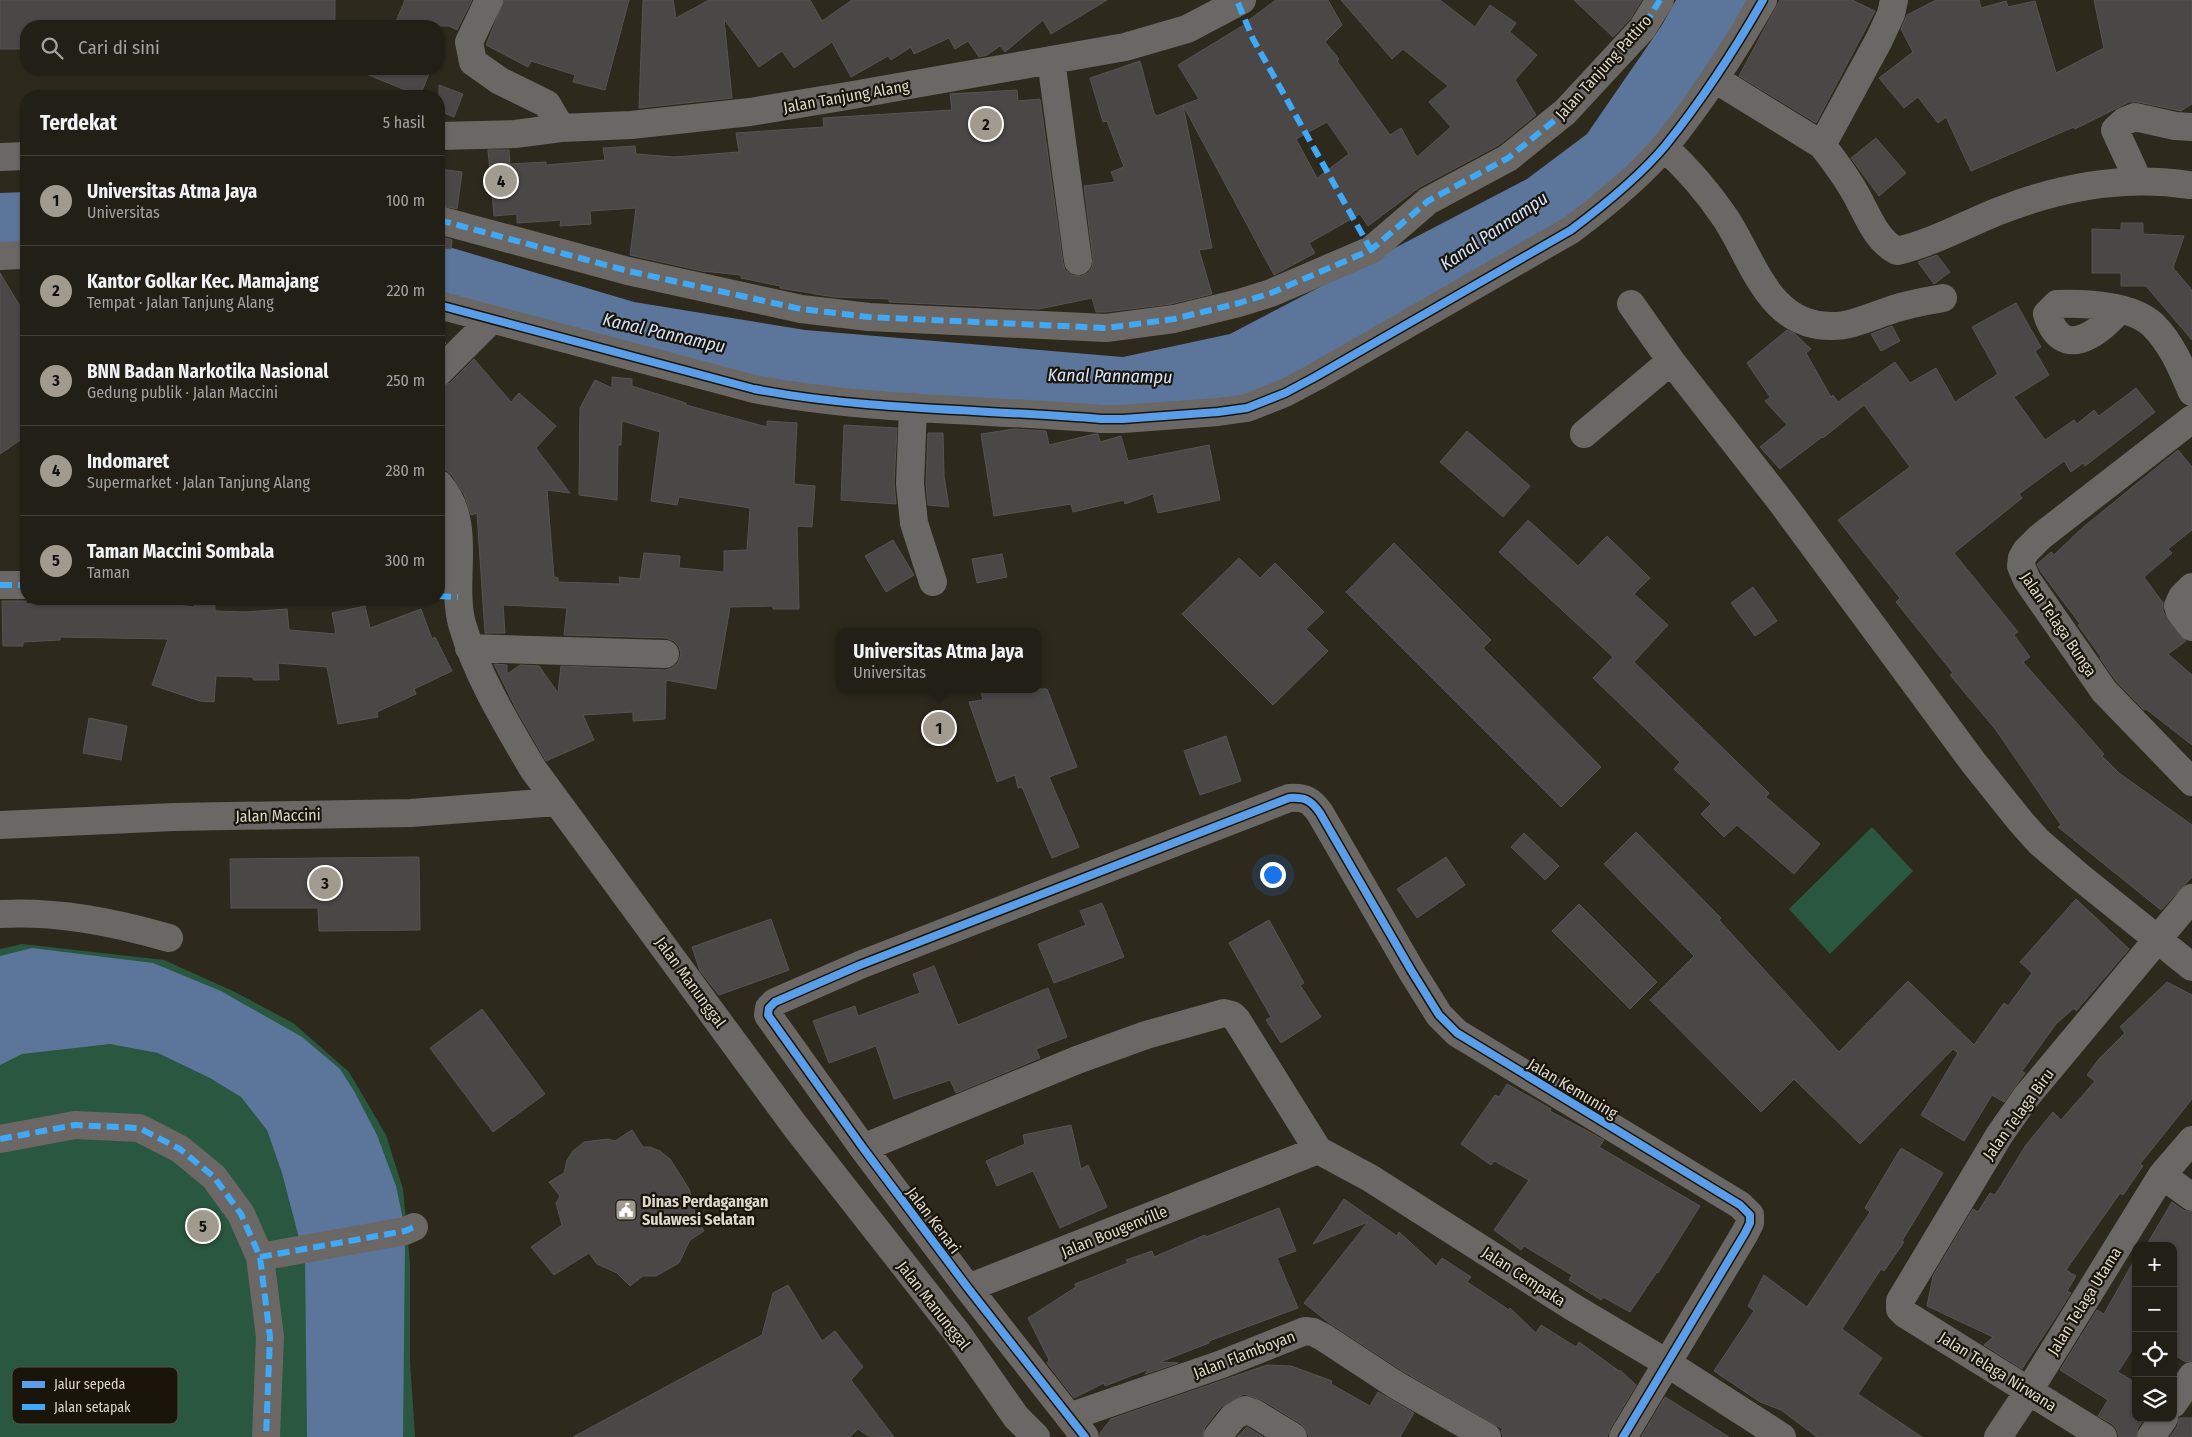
<!DOCTYPE html>
<html lang="id">
<meta charset="utf-8">
<style>
body{margin:0;font-family:"Fira Sans Condensed",sans-serif;background:#2a271f;color:#f1f3f6}
.controls{position:absolute;right:15px;bottom:15px;display:grid;overflow:hidden;border-radius:10px;box-shadow:0 1px 4px #0004}
.controls button{width:45px;height:45px;display:grid;place-items:center;padding:0;border:0;border-bottom:1px solid #3f3d35;background:#221f16;color:#f1f3f6;font:25px sans-serif}
.you{position:absolute;left:1272px;top:874px;width:18px;height:18px;margin:-12px;border:4px solid #fff;border-radius:50%;background:#1a73e8;box-shadow:0 0 0 8px #1a73e833}
.badge{display:grid;place-items:center;width:32px;height:32px;border-radius:50%;background:#a09b8e;color:#111;font-size:16px;font-weight:700}
.pin{position:absolute;translate:-50% -50%;border:2px solid #fff;box-shadow:0 1px 5px #0006}
.popup{position:absolute;left:836px;top:628px;width:205px;height:65px;box-sizing:border-box;display:grid;place-content:center;border-radius:10px;background:#221f16;filter:drop-shadow(0 1px 4px #0005);font-size:16px;white-space:nowrap;color:#a2a2a1}
.popup b{font-size:19px;color:#f1f3f6}
.popup::after{content:'';position:absolute;left:50%;top:100%;margin-left:-10px;border:10px solid transparent;border-top-color:#221f16}
.list{margin:0;padding:0;list-style:none}
h2{display:flex;justify-content:space-between;align-items:center;height:65px;margin:0;padding:0 20px;font-size:21px}
h2 small{font-size:16px;font-weight:400;color:#a2a2a1}
.list li{display:grid;grid-template-columns:32px 1fr auto;gap:15px;align-items:center;box-sizing:border-box;height:90px;padding:0 20px;border-top:1px solid #3f3d35}
.list b{display:block;font-size:19px;white-space:nowrap}
.list p{margin:0;font-size:16px;white-space:nowrap;color:#a2a2a1}
.list em{font-size:16px;font-style:normal;color:#a2a2a1}
.icon{flex:none;width:28px;height:28px;fill:none;stroke:currentColor;stroke-width:2;stroke-linecap:round;stroke-linejoin:round}
.map{position:relative;flex:none;width:2192px;height:1437px;overflow:hidden}
.search{position:absolute;background:#221f16;box-shadow:0 1px 4px #0004;left:20px;top:20px;width:425px;height:55px;display:flex;align-items:center;gap:12px;box-sizing:border-box;padding:0 18px;border-radius:20px;color:#a2a2a1;font-size:19px}
.panel{position:absolute;background:#221f16;box-shadow:0 1px 4px #0004;left:20px;top:90px;width:425px;height:515px;border-radius:20px}
.map>svg:first-child{display:block}
.green{fill:#2a573f}
.water{fill:#5c759a}
.building{fill:#4b4746;stroke:#585353;fill-rule:evenodd}
.lines{fill:none;stroke-linecap:round;stroke-linejoin:round}
.minor{stroke:#6b6765;stroke-width:28}
.quiet{stroke:#3fa9f5;stroke-width:6;stroke-dasharray:12 6;stroke-linecap:butt}
.cycleway-casing{stroke:#19150b;stroke-width:11}
.cycleway{stroke:#5a9eea;stroke-width:8}
.labels{text-anchor:middle;stroke-width:4.5;stroke-linejoin:round;paint-order:stroke}
.street-label{font-size:16px;fill:#ded8cb;stroke:#19150b}
.poi-label{font-size:16px;font-weight:bold;fill:#ded8cb;stroke:#19150b;text-anchor:start}
.water-label{font-size:18px;font-style:italic;fill:#d2e3fe;stroke:#19150b}
.key{fill:#19150b;stroke:#545045;stroke-width:1}
.key-label{font-size:14px;fill:#ded8cb}
</style>
<div class="map">
<svg width="2192" height="1437" viewBox="0 0 2192 1437">
<rect width="100%" height="100%" fill="#2e291d"/>
<!-- green -->
<path class="green" d="M1872 827 1913 871 1830 954 1789 909Z
M22 944 164 960 235 992 293 1023 349 1072 386 1135 403 1189 410 1263V1361L415 1437H0V949Z"/>
<!-- water -->
<path class="water" d="M1676 0H1757L1654 142 1576 217 1254 396 1112 412 782 390 439 300V244L634 302 805 330 1123 357 1230 334 1527 179 1587 134 1662 25Z
M26 192V249H0V193Z
M32 948 153 963 221 991 302 1037 340 1069 354 1091 377 1135 396 1186 404 1224 300 1242 282 1173 267 1130 241 1097 210 1078 158 1053 110 1044 22 1054 0 1065V956Z
M405 1243 403 1437H307L305 1259Z"/>
<!-- building -->
<path class="building" d="M0 0H335V26H26V49H0Z
M405 0H472L457 30 449 26H394Z
M504 0H629L605 90 573 82 575 75 531 61 528 67 486 45Z
M643 0H673L676 18 709 0H810L822 21 852 0H1107L1051 34 1043 20 1005 52 1000 46 987 55 979 57 968 41 955 49 949 38 914 54 911 47 891 60 888 56 851 77 832 42 794 68 782 51 759 67 724 19 732 98 639 108Z
M1276 0H1328L1342 25 1325 42 1339 59 1337 61 1390 135 1401 128 1417 157 1451 127 1429 102 1448 86 1403 49 1392 59 1341 0H1440L1475 27 1490 5 1516 23 1510 32 1537 55 1515 80 1536 115 1499 145 1420 187 1368 226 1360 214 1309 243 1315 253 1274 275 1183 105 1199 99 1178 65 1247 23 1246 22ZM1327 122 1349 154 1317 178 1296 139Z
M1574 0H1642L1630 19 1613 37Z
M1780 0H1852L1875 11 1816 123 1739 76Z
M1936 0H1979L1981 8 2006 1 2008 7 2035 1 2056 73 2104 48 2094 0H2192V104L2181 111 2138 102H2129L2075 129 2074 127 1971 171 1946 117 1938 123 1918 97 1904 108 1879 78 1913 52 1901 29 1907 15Z
M1140 61 1154 113 1157 116 1183 105 1212 248 1199 250 1212 294 1171 304 1105 312H1096L1092 298 1039 309 889 302V299L834 297 780 288V286L741 278V275L702 271 630 255 636 208 590 211 591 224 560 226 561 220 517 223V214L494 216 488 150H509L510 164 546 162V165L605 160 603 148 635 146 636 154 674 157 739 152 736 133 824 127 823 118 952 110 950 94 1017 90 1018 101 1040 99 1063 263 1065 270 1072 275 1081 276 1088 273 1092 267 1093 259 1084 186 1115 182 1111 172 1124 167 1107 121 1103 122 1090 78Z
M354 69H431L420 96Z
M439 85 463 94 454 117 439 111Z
M1876 138 1906 173 1879 196 1851 158Z
M439 169 462 172 457 209 439 205Z
M2121 223H2143V234L2184 236 2173 268 2192 290V340L2146 286H2121V273H2092V229L2121 230Z
M439 236 452 240 451 249 439 248Z
M1937 255 1950 272 1934 284 1918 262Z
M0 273 26 316V436L0 454Z
M2016 303 2041 347 2035 351 2049 375 2014 397 2045 440 2074 420 2077 424 2094 410 2099 416 2136 388 2155 412 2085 466 2083 463 2071 472 2064 461 2019 494 2022 498 1954 553 2018 632 2014 635 2030 657 2023 662 2104 754 2102 756 2119 773 2192 825V877L2161 910 2058 827 2061 825 1996 730 1950 675 1953 673 1896 602 1900 598 1838 520 1910 467 1864 405 1823 438 1822 437 1780 469 1760 447 1787 425 1765 401 1770 397 1747 363 1787 330 1794 333 1811 349 1806 353 1831 397 1833 395 1838 402 1895 362 1910 383 1936 368 1955 402 1998 374 1972 327Z
M1892 326 1900 341 1881 351 1871 334Z
M439 336 446 343 439 350Z
M474 359 511 402 519 393 556 426 536 448 570 493 547 490 554 577 558 578V582L620 584 619 577 640 579 644 553 680 556 679 568 724 572V551L747 550 750 508 679 497 677 505 651 501 660 432 622 421 621 445H618L617 500 579 495 580 408 595 380 612 388V377L632 379V386L686 403V405L767 427V421L797 423 794 484 815 486 812 527 797 526 799 609H773V606L730 607 716 689 666 680 665 719 633 721V712L583 715 594 740 546 761 516 709 494 664 507 665V674L520 665 539 666 558 693 561 666 665 670 672 668 678 663 681 654 679 647 674 641 666 638 564 635 567 608 503 605 505 633H485L477 513 471 515 464 494 452 475 446 470 439 469V387L450 383Z
M844 425 897 428 894 483 896 504 841 500Z
M1014 429 1046 431 1049 445 1095 434H1098L1100 442 1121 436 1128 461 1209 445 1220 500 1158 513 1153 494 1125 504 1124 500 1073 512 1071 504 994 516 981 434Z
M1467 431 1530 486 1503 517 1440 462Z
M928 433H943L944 476 949 507 928 505 926 484Z
M2178 450 2192 467V530L2168 549 2172 553 2144 577 2163 603V611L2168 621 2186 641 2168 654 2192 675V745L2146 709 2144 710 2116 681 2100 658 2101 657 2078 625 2080 624 2041 572 2037 564 2051 552 2054 555 2081 529Z
M1528 520 1578 566 1607 536 1650 578 1634 594 1668 625 1634 662 1769 793 1766 797 1820 844 1794 874 1737 825 1724 837 1701 814 1711 804 1674 769 1680 762 1593 678 1613 657 1499 552Z
M893 540 914 575 886 592 865 556Z
M1394 543 1491 640 1483 648 1601 767 1561 807 1346 592Z
M1002 554 1007 577 977 583 972 559Z
M1239 558 1260 578 1275 563 1324 612 1306 629 1328 651 1273 705 1182 614Z
M1753 587 1777 621 1755 636 1731 603Z
M66 599H128L194 607 195 603 215 604V611L246 612 287 609 289 630 336 634 332 613 365 606 370 628 421 609 432 639 435 637 452 671 414 689 416 694 377 712 378 717 338 724 327 667 278 663 279 680H253V677L216 676 214 702 200 701 152 685 168 639 60 637V640L23 642V646H3L2 601H26V604L66 602Z
M980 689H1047L1077 767 1049 777 1079 847 1052 858 1022 787 1018 788 1015 775 997 782 969 702 983 700Z
M89 718 127 726 121 760 83 753Z
M1226 736 1241 781 1200 795 1184 751Z
M1636 832 1721 918 1719 920 1839 1052 1908 981 1974 1045 2004 1003 2008 1006 2032 973 2020 962 2076 899 2129 949 2076 1011 2074 1008 2056 1024 2022 1071 2025 1073 2004 1102 1992 1095 1964 1141 1921 1115 1958 1053 1953 1049 1860 1144 1794 1079 1761 1112 1650 1000 1694 956 1604 864Z
M1524 833 1559 866 1545 880 1511 847Z
M419 857 420 930 319 931 318 908H231L230 859Z
M1446 857 1465 885 1417 918 1397 889Z
M1102 903 1124 957 1054 983 1038 944 1086 925 1080 911Z
M1579 904 1657 982 1630 1009 1552 931Z
M771 919 789 970 719 995 700 971 692 947Z
M1269 920 1304 983 1300 985 1321 1017 1281 1043 1266 1020 1271 1017 1229 943Z
M934 966 958 1025 1048 988 1067 1037 1036 1049 1040 1058 956 1093 950 1080 894 1099 876 1046 829 1063 813 1021 855 1006 858 1016 920 993 913 974Z
M2167 982 2192 995V1099L2140 1164 2143 1166 2123 1195 2120 1193 2066 1270 2076 1276 2067 1291 2071 1293 2022 1369 1984 1345 1993 1337 1927 1306 1933 1276 1973 1209 1978 1212 1990 1193 1995 1195 2026 1145 2053 1112 2061 1120 2095 1081 2087 1075 2099 1059 2125 1033 2120 1027Z
M482 1009 545 1094 493 1132 430 1048Z
M1507 1084 1551 1109 1550 1111 1604 1140 1599 1147 1700 1206 1658 1273 1657 1272 1630 1312 1603 1297 1601 1300 1569 1280 1572 1275 1524 1246 1521 1250 1494 1230 1529 1180 1494 1161 1491 1165 1461 1144 1495 1095 1499 1097Z
M1071 1125 1081 1169 1088 1165 1107 1207 1060 1228 1033 1171 997 1186 986 1161 1025 1144 1023 1135Z
M632 1130 643 1147H650L660 1151 670 1159 689 1189 693 1201 695 1216 704 1231 690 1240 679 1263 656 1276H643L630 1286 617 1273 597 1264 589 1253 554 1275 531 1247 562 1225 556 1203 560 1196 549 1182 564 1173 567 1160 573 1151 584 1142 608 1139 615 1141Z
M1901 1148 1943 1173 1902 1241 1904 1242 1884 1271 1881 1269 1842 1329 1882 1358 1858 1394 1922 1437H1817L1781 1410 1760 1402 1714 1371 1754 1311 1748 1306 1764 1275 1807 1307 1870 1212 1865 1208Z
M1344 1199 1397 1236 1399 1232 1436 1266 1442 1258 1471 1277 1467 1282 1509 1310 1510 1308 1536 1333 1541 1325 1576 1347 1579 1342 1619 1371 1620 1370 1636 1385 1610 1429 1607 1437H1503L1501 1431 1503 1429 1404 1372 1328 1322 1304 1303 1368 1222 1313 1244Z
M2172 1202 2183 1210 2192 1212V1361L2186 1362 2173 1354V1246H2146Z
M1279 1208 1296 1251 1277 1258 1298 1308 1209 1341V1343L1160 1362 1178 1363 1145 1374 1149 1369 1105 1386 1104 1383 1074 1398 1047 1363 1049 1360 1028 1318 1076 1287 1075 1284 1128 1263 1126 1260 1152 1251 1154 1257 1205 1235 1206 1237Z
M2136 1257V1344L2118 1372 2136 1383V1418H2145L2138 1428 2136 1437H2119L2117 1430 2112 1424 2098 1416 2108 1400 2060 1370 2097 1310 2104 1314Z
M788 1285 822 1341 835 1331 863 1367 851 1380 894 1437 868 1436 858 1429 850 1437H573L762 1335 773 1293Z
M1267 1365 1291 1366 1332 1381 1331 1384 1370 1406 1378 1392 1414 1413 1400 1437H1309L1306 1429 1301 1424 1262 1400 1244 1394 1221 1407 1205 1427 1202 1437H1100V1433L1111 1419Z
M1665 1397 1729 1437H1641Z
M2179 1418H2192V1437H2170L2177 1427Z
M1247 1427 1263 1437H1237Z"/>
<g class="lines">
<!-- minor -->
<path class="minor" d="M489 0 469 42 473 62 500 81 547 104 561 128
M1051 60 1078 261
M1715 79 1822 145 1879 40 1891 14 1894 0
M439 136 515 134 561 128 631 125 750 112 853 95 1125 47 1187 29 1242 0
M1822 145C1832 158 1842 171 1851 186 1865 207 1873 239 1897 251 1933 243 1966 224 1999 211 2060 187 2124 175 2189 185
M1664 147C1688 169 1708 192 1726 219 1754 262 1769 327 1832 326 1852 326 1872 316 1891 310 1908 304 1926 301 1943 298
M0 157 26 156
M2138 180 2115 130 2125 121 2135 117 2175 126 2192 127
M439 220 628 271 801 309 869 317 1106 328 1174 319 1239 303 1271 293 1371 250 1428 201 1508 158 1565 112 1642 29 1660 0
M0 256 23 255
M1631 304 1671 361 1782 503 1973 762 2021 822 2039 842 2080 877 2192 967
M439 305 754 389C868 411 986 409 1101 419H1123L1218 412 1247 408 1285 393 1315 377 1571 230C1603 206 1639 177 1665 146 1702 100 1734 51 1763 0
M2119 310C2098 334 2062 362 2047 314L2057 304C2085 303 2132 305 2153 325 2172 344 2182 369 2192 392
M439 372 492 319
M913 407 910 484 914 523 933 582
M2192 419 2040 537 2026 551 2022 558 2021 566 2027 580 2104 691 2192 782
M1584 434 1671 361
M439 484C474 524 450 578 462 624 477 676 506 723 533 769L795 1126 958 1334 1016 1417 1036 1437
M0 585H26
M2192 587 2182 597 2178 606 2180 612 2192 627
M469 648 665 654
M0 825 174 817 411 813 556 802
M0 914C58 911 113 922 169 938
M0 1139 75 1125 139 1128 180 1149 214 1177 241 1214 260 1257 270 1337 266 1437
M863 1148 1077 1060 1146 1035 1224 1013 1232 1015 1237 1020 1318 1150
M2162 1175 2192 1197
M260 1257 405 1231 414 1227
M968 1288 1318 1150 1370 1178 1571 1306 1667 1363 1782 1437
M2173 1404 2192 1376
M1069 1417 1222 1364 1305 1331 1313 1332 1323 1337 1396 1385 1487 1437
M1085 1437 968 1288 863 1148 768 1015 769 1008 775 1002 860 965 1289 798C1305 797 1311 800 1320 813L1411 970 1439 1015 1457 1033 1740 1205 1750 1215V1223L1745 1233 1623 1437
M1217 1437 1233 1417 1245 1410 1254 1413 1293 1437
M1998 1437 2030 1389 2162 1175 2192 1140
M2103 1437 1905 1314 1900 1309V1301L2000 1134 2026 1097 2192 898
M2151 1437 2164 1418"/>
<!-- quiet -->
<path class="quiet" d="M1238 3 1253 39 1371 250
M439 220 628 271 801 309 869 317 1106 328 1174 319 1239 303 1271 293 1371 250 1428 201 1508 158 1565 112 1642 29 1660 0
M0 585H26
M439 596 458 597
M0 1139 75 1125 139 1128 180 1149 214 1177 241 1214 260 1257 270 1337 266 1437
M260 1257 405 1231 414 1227"/>
<!-- cycleway casing -->
<g class="cycleway-casing">
<path id="cycleway" d="M439 305 754 389C868 411 986 409 1101 419H1123L1218 412 1247 408 1285 393 1315 377 1571 230C1603 206 1639 177 1665 146 1702 100 1734 51 1763 0
M1085 1437 968 1288 863 1148 768 1015 769 1008 775 1002 860 965 1289 798C1305 797 1311 800 1320 813L1411 970 1439 1015 1457 1033 1740 1205 1750 1215V1223L1745 1233 1623 1437"/>
</g>
<!-- cycleway -->
<use href="#cycleway" class="cycleway"/>
</g>
<!-- icons -->
<defs>
<g id="civic-square" transform="scale(1.125)"><rect x="-9" y="-9" width="18" height="18" rx="4" fill="#a09b8e" stroke="#19150b"/><path d="M-.6-6.5H3V-4.5H.6V-3L4-1V1h2V6H-6V1h2V-1L-.6-3ZM-1.2 2.5V6h2.4V2.5Z" fill="#fff"/></g>
</defs>
<g fill-rule="evenodd">
<use href="#civic-square" x="626" y="1210"/>
</g>
<g class="labels">
<!-- street labels -->
<g class="street-label">
<text transform="translate(1603 67) rotate(-48)" y="6">Jalan Tanjung Pattiro</text>
<text transform="translate(846 96) rotate(-10)" y="6">Jalan Tanjung Alang</text>
<text transform="translate(2059 624) rotate(56)" y="6">Jalan Telaga Bunga</text>
<text transform="translate(278 815) rotate(-1)" y="6">Jalan Maccini</text>
<text transform="translate(691 982) rotate(54)" y="6">Jalan Manunggal</text>
<text transform="translate(1573 1088) rotate(31)" y="6">Jalan Kemuning</text>
<text transform="translate(2018 1114) rotate(-54)" y="6">Jalan Telaga Biru</text>
<text transform="translate(934 1220) rotate(53)" y="6">Jalan Kenari</text>
<text transform="translate(1114 1231) rotate(-22)" y="6">Jalan Bougenville</text>
<text transform="translate(1524 1276) rotate(33)" y="6">Jalan Cempaka</text>
<text transform="translate(2084 1301) rotate(-58)" y="6">Jalan Telaga Utama</text>
<text transform="translate(934 1305) rotate(52)" y="6">Jalan Manunggal</text>
<text transform="translate(1244 1354) rotate(-21)" y="6">Jalan Flamboyan</text>
<text transform="translate(1998 1371) rotate(32)" y="6">Jalan Telaga Nirwana</text>
</g>
<!-- poi labels -->
<g class="poi-label">
<text x="642" y="1207">Dinas Perdagangan<tspan x="642" dy="18">Sulawesi Selatan</tspan></text>
</g>
<!-- water labels -->
<g class="water-label">
<text transform="translate(1494 231) rotate(-34)" y="6">Kanal Pannampu</text>
<text transform="translate(664 333) rotate(13)" y="6">Kanal Pannampu</text>
<text transform="translate(1110 376) rotate(1)" y="6">Kanal Pannampu</text>
</g>
</g>
<!-- legend -->
<rect x="12" y="1367" width="166" height="57" rx="8" class="key"/>
<rect x="22" y="1381" width="23" height="7" fill="#5a9eea"/>
<rect x="22" y="1404" width="23" height="6" fill="#3fa9f5"/>
<g class="key-label">
<text x="54" y="1389">Jalur sepeda</text>
<text x="54" y="1412">Jalan setapak</text>
</g>
</svg>
<div class="controls">
<button>+</button>
<button>−</button>
<button><svg class="icon" aria-label="locate" viewBox="0 0 24 24"><circle cx="12" cy="12" r="6"/><path d="M12 2v4M12 18v4M2 12h4M18 12h4"/></svg></button>
<button><svg class="icon" aria-label="layers" viewBox="0 0 24 24"><path d="M12 4l9 5-9 5-9-5zM3 14l9 5 9-5"/></svg></button>
</div>
<div class="you"></div>
<div class="pin badge" style="left:939px;top:728px">1</div>
<div class="popup"><b>Universitas Atma Jaya</b>Universitas</div>
<div class="pin badge" style="left:986px;top:124px">2</div>
<div class="pin badge" style="left:325px;top:883px">3</div>
<div class="pin badge" style="left:501px;top:181px">4</div>
<div class="pin badge" style="left:203px;top:1226px">5</div>
<div class="search"><svg class="icon" aria-label="search" viewBox="0 0 24 24"><circle cx="10" cy="10" r="6"/><path d="M15 15l6 6"/></svg>Cari di sini</div>
<section class="panel">
<h2>Terdekat<small>5 hasil</small></h2>
<ul class="list">
<li><span class="badge">1</span><div><b>Universitas Atma Jaya</b><p>Universitas</p></div><em>100 m</em></li>
<li><span class="badge">2</span><div><b>Kantor Golkar Kec. Mamajang</b><p>Tempat · Jalan Tanjung Alang</p></div><em>220 m</em></li>
<li><span class="badge">3</span><div><b>BNN Badan Narkotika Nasional</b><p>Gedung publik · Jalan Maccini</p></div><em>250 m</em></li>
<li><span class="badge">4</span><div><b>Indomaret</b><p>Supermarket · Jalan Tanjung Alang</p></div><em>280 m</em></li>
<li><span class="badge">5</span><div><b>Taman Maccini Sombala</b><p>Taman</p></div><em>300 m</em></li>
</ul>
</section>
</div>
